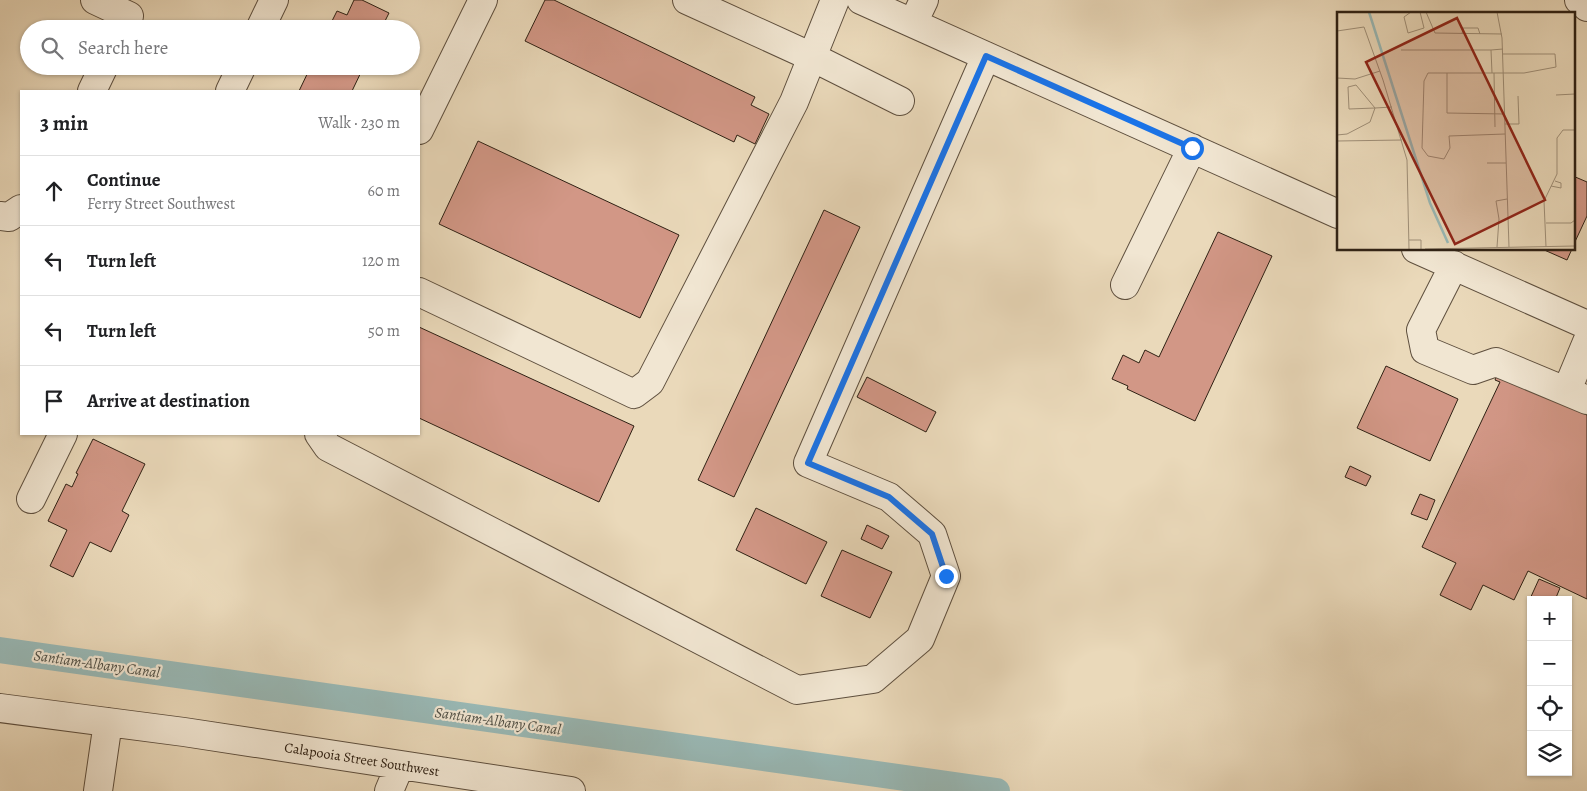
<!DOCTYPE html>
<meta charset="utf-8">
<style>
body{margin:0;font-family:Alegreya,serif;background:#f2f2f2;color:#202124}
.controls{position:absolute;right:15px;bottom:15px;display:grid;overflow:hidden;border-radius:0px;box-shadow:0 1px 4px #0004}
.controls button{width:45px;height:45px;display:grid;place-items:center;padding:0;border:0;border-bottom:1px solid #e0e0e0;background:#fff;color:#202124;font:25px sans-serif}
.stop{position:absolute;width:15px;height:15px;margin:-11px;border:4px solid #1a73e8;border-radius:50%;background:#fff}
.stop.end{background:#1a73e8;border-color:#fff;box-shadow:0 1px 5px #0008}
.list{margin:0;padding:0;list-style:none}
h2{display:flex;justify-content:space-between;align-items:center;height:65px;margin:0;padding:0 20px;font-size:21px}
h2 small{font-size:16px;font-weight:400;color:#757577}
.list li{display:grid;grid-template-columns:32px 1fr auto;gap:15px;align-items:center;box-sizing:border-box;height:70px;padding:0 20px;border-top:1px solid #e0e0e0}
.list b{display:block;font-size:19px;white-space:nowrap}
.list p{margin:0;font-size:16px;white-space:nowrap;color:#757577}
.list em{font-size:16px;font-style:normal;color:#757577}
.icon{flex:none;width:28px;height:28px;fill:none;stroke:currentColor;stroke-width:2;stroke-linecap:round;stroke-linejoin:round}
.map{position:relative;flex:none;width:1587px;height:791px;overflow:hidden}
.search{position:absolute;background:#fff;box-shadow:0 1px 4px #0004;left:20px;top:20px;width:400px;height:55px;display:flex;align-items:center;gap:12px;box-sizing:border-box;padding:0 18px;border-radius:28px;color:#757577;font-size:19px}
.panel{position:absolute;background:#fff;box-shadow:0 1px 4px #0004;left:20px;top:90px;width:400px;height:345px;border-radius:0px}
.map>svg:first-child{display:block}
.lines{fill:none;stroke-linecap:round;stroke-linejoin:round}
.canal{stroke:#99b9b6;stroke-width:26}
.building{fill:#d29786;stroke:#2f2114}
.minor-casing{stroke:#5e4f3e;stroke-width:30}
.minor{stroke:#f1e6d2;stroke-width:28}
.route{stroke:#1a73e8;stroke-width:6}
.labels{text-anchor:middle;stroke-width:4.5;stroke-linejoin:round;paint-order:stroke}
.street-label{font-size:14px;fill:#2f2114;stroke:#f1e6d2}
.water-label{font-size:15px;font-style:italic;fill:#4f4f45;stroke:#f1e6d2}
.inset-river{fill:none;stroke:#99b9b6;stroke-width:2.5}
.inset-road{fill:none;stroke:#9f8f78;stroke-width:1}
.view{fill:#8f2418;fill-opacity:0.15;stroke:#8f2418;stroke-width:2.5}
.inset-edge{fill:none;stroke:#2f2114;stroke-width:2.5}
</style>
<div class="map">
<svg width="1587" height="791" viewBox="0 0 1587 791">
<rect width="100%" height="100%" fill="#ead9ba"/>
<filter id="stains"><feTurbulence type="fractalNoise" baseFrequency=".004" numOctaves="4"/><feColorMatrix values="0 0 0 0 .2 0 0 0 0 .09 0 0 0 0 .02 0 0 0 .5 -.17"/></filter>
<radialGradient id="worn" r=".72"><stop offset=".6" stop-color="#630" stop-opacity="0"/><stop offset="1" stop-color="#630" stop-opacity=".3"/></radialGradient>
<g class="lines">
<!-- canal -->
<path class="canal" d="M0 650 997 791"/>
</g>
<!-- building -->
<path class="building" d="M354 0H362L389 13 381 29H328L337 11 347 15Z
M545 0H554L755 97 751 105 769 114 755 144 737 135 734 142 525 41Z
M311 66H364L352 91H299Z
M478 141 679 235 640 318 439 224Z
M1573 176 1587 182V216L1573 246Z
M824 210 860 227 734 497 698 480Z
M1218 232 1272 256 1195 421 1127 389 1128 386 1112 379 1123 355 1139 363 1145 350 1159 357Z
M1542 249H1572L1567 260Z
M419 327 634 426 599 502 419 418Z
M1386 366 1458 399 1430 461 1357 428Z
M1498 373 1587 415V599L1528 571 1514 600 1483 585 1471 610 1440 595 1456 563 1422 547 1500 382 1495 380Z
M867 377 936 412 926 432 857 397Z
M93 439 145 464 122 511 129 515 111 552 90 542 73 577 50 566 67 530 48 521 66 484 72 487 78 474 76 473Z
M1350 466 1371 476 1366 486 1345 477Z
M1420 494 1435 500 1427 520 1411 514Z
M756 508 827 542 806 584 736 550Z
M867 525 889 536 882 549 861 539Z
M842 550 892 572 870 618 821 596Z
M1539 579 1560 588 1555 600H1531V602L1529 601Z"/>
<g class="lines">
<!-- minor casing -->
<g class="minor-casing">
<path id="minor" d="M95 0 129 16
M687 0 812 57 900 101
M861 0 1338 214
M1579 0 1587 7
M913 23 924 0
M260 29 274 0
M92 91 104 66
M230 91 242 66
M419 130 483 0
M0 216 9 217 21 209
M1416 249 1587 325
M1454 265 1421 330 1425 350 1473 370 1496 362 1587 400
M1125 285 1192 148
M419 292 634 394 650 382 794 102 835 0
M1567 390 1587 342
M319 434 328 447 797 690 873 679 920 639 946 576 932 534 889 497 808 463 986 56
M31 499 63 434
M0 708 184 732 571 791
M98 791 108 722
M389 791 400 765"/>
</g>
<!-- minor -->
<use href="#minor" class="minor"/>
</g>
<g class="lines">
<!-- route -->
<path class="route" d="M946 576 932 534 889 497 808 463 986 56 1192 148"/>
</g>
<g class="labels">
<!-- street labels -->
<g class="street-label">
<text transform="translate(362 759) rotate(9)" y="5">Calapooia Street Southwest</text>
</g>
<!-- water labels -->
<g class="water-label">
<text transform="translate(97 664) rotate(8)" y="5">Santiam-Albany Canal</text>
<text transform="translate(498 721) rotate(8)" y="5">Santiam-Albany Canal</text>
</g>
</g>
<!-- overview -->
<g transform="translate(1337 12)">
<rect width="238" height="238" fill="#ead9ba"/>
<path class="inset-river" d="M32 0 93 191 111 231"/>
<path class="inset-road" d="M74 0 67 5 71 21 87 16 83 0M89 0 98 21 165 22M160 0 165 26 172 235M238 16V33M0 19 27 15 46 68 70 148 72 237M125 22 126 16H141L143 22M64 38H154M166 42H218L219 55 187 61H91L87 69 85 136 91 144 107 147 113 136 112 124 168 122M110 61V101L168 102M155 61 154 38 166 37M157 61 158 115M0 66 18 67 43 59M219 83 238 82M168 112H182L181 84M0 123 10 122 33 110 38 96 19 73 11 75 12 97 38 96 55 95M0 129 65 128M150 151H169M214 174 224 176V171L218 169M209 211H234L238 208M72 228H84V237M160 235 162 207 159 189 170 187M209 235 207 189 220 162V126L226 118H238M88 237 238 234"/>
<path class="view" d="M120 6 208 188 118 232 29 50Z"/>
<rect width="238" height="238" class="inset-edge"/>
</g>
<rect width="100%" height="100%" filter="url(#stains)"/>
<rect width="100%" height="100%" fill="url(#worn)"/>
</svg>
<div class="controls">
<button>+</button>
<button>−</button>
<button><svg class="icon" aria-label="locate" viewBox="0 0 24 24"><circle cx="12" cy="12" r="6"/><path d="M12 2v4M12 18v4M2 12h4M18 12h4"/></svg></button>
<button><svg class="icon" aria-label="layers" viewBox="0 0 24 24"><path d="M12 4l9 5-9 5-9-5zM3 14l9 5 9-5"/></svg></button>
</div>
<div class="stop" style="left:1192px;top:148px"></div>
<div class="stop end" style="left:946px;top:576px"></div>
<div class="search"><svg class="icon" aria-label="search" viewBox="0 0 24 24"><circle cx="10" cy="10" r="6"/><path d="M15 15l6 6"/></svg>Search here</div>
<section class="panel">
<h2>3 min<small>Walk · 230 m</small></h2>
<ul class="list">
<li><svg class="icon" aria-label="ahead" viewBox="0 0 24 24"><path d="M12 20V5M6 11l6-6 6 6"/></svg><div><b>Continue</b><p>Ferry Street Southwest</p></div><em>60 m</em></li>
<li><svg class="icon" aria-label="left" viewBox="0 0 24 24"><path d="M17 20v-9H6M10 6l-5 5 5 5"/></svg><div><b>Turn left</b></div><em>120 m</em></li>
<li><svg class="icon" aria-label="left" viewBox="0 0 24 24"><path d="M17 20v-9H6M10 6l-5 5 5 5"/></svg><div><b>Turn left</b></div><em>50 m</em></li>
<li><svg class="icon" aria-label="arrive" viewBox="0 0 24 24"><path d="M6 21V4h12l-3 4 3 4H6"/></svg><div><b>Arrive at destination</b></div></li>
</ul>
</section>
</div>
